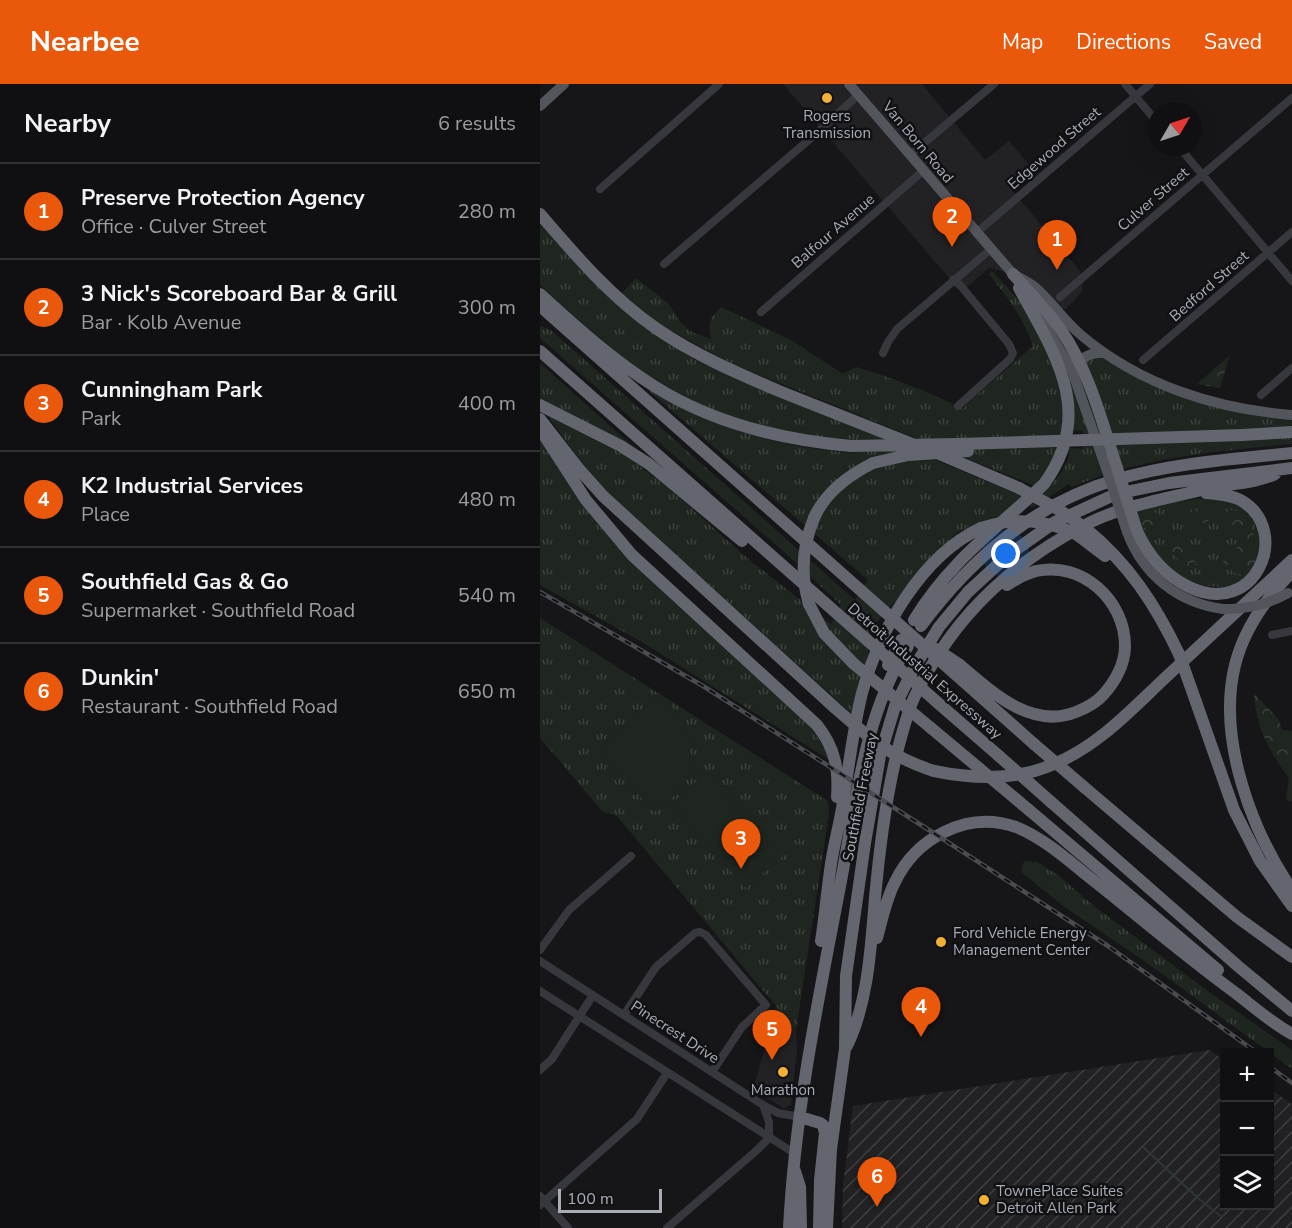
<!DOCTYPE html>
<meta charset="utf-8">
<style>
body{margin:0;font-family:"Nunito Sans",sans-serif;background:#1e1e20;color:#f1f3f6}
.controls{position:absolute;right:18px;bottom:18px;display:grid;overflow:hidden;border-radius:0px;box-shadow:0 6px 24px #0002}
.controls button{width:54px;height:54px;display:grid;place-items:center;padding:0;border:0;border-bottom:2px solid #303032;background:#101012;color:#f1f3f6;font:30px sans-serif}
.compass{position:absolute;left:608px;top:18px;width:54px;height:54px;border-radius:50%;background:#101012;box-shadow:0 6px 24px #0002;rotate:51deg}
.scale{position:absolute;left:18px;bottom:15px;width:104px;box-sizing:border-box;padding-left:6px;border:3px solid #a8adb8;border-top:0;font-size:16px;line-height:21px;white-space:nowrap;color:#a8adb8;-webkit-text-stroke:4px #111113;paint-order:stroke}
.you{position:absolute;left:466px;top:470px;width:21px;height:21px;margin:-15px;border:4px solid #fff;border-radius:50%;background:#1a73e8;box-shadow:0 0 0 9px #1a73e833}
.badge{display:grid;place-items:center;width:39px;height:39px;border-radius:50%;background:#ea580c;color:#fff;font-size:20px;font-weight:700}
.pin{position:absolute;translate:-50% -50px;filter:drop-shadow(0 2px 3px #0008)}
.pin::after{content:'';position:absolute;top:32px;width:21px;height:18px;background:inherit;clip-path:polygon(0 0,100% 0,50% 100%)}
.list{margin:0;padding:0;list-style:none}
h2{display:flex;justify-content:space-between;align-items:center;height:78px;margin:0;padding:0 24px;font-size:26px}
h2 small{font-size:20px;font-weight:400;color:#9c9d9f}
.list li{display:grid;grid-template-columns:39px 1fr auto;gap:18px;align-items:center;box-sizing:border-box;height:96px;padding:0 24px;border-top:2px solid #303032}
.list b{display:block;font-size:22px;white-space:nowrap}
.list p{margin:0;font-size:20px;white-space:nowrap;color:#9c9d9f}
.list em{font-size:20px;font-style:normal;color:#9c9d9f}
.icon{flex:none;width:33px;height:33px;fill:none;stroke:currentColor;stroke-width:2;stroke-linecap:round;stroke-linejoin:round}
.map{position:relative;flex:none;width:752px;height:1144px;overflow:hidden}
header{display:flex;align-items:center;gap:36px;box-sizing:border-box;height:84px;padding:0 30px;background:#ea580c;color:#fff}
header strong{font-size:28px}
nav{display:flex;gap:33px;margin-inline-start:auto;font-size:21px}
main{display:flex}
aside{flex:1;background:#101012}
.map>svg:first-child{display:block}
.built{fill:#222225}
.industrial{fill:url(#industrial-furrows)}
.grass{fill:url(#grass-tufts)}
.forest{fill:url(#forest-crowns)}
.garden{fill:#1e261f}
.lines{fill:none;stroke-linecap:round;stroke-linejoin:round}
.stream{stroke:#2c353c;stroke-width:2}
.minor{stroke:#37383d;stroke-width:8}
.major{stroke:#53555c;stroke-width:10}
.highway{stroke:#63666e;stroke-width:12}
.rail-casing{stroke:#4a4c52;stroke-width:4.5}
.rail{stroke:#111113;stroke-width:2;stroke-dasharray:7;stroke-linecap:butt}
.major-bridge{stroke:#53555c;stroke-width:10}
.highway-bridge{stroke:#63666e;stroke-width:12}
.poi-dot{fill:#f2b134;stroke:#111113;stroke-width:2}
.labels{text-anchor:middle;stroke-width:5;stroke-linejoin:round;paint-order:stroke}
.poi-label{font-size:15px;fill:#a8adb8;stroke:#111113}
.street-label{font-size:15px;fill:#a8adb8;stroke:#111113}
</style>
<header>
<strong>Nearbee</strong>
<nav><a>Map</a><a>Directions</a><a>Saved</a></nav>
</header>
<main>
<aside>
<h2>Nearby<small>6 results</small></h2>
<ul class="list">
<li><span class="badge">1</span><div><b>Preserve Protection Agency</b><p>Office · Culver Street</p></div><em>280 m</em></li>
<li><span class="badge">2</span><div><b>3 Nick's Scoreboard Bar &amp; Grill</b><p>Bar · Kolb Avenue</p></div><em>300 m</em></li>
<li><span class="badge">3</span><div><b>Cunningham Park</b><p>Park</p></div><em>400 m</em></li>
<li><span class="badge">4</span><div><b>K2 Industrial Services</b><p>Place</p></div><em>480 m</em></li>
<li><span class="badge">5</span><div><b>Southfield Gas &amp; Go</b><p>Supermarket · Southfield Road</p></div><em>540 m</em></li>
<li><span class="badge">6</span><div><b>Dunkin'</b><p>Restaurant · Southfield Road</p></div><em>650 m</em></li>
</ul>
</aside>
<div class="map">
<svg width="752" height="1144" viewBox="0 0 752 1144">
<defs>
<pattern id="industrial-furrows" width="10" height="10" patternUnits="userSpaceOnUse" patternTransform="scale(1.5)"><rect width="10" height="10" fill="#222225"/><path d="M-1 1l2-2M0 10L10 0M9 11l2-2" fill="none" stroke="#3f3f43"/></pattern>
<pattern id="grass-tufts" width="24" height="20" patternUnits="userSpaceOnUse" patternTransform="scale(1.5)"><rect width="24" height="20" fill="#1e261f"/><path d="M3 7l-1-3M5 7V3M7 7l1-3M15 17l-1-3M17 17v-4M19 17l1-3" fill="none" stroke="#3c433d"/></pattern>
<pattern id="forest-crowns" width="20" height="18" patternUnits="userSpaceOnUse" patternTransform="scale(1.5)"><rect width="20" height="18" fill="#1e261f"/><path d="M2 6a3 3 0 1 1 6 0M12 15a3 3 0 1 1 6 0" fill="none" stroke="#3c433d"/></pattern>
</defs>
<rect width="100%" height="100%" fill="#161618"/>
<!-- built -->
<path class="built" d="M243 0H382L445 76 469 57 495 87 473 107 544 192 542 208 525 226 473 190 449 184 421 208Z
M237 923 256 946 257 966 251 1021 243 1024 213 1005Z"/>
<!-- industrial -->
<path class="industrial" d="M669 966 684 976V1122H730V1005L752 1020V1144H302L303 1101 313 1022Z"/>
<!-- grass -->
<path class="grass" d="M0 137 111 247 155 276 484 413 461 432 451 434 418 448 385 479 358 517 354 518 331 545 327 577 315 623 311 629 71 412 46 385 6 329 85 371 125 401 212 478 291 540 301 521 244 468 0 254V242L11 246 315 516 328 496 109 307 111 305C130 315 149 327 169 336 216 355 264 365 314 369L313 356C283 353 251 350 222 343 128 317 70 265 0 201Z
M452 187C461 197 471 207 480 218 513 262 539 327 512 380 508 388 500 395 495 402L192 280 119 240 82 209 96 194 129 220 140 238 152 248 171 255C168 237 169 236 181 223L251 256 303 290 316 283C353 294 388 307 423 325L432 315 493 262C484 234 467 213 449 190Z
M564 274 606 297 752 335V360C674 368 605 372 532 403L529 400 492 424 490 422C503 409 532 384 529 364L543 365V347L533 346 526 294 544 285 543 281 548 275Z
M0 279 90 360 0 317Z
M0 356 75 460 127 512 273 645 291 677 102 558 0 501Z
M656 415H680L692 418 708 427 722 448 718 483C711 488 704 497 696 500 672 509 636 495 620 477 607 462 601 445 595 427L612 422Z
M0 534 288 717 289 730 256 946 77 732 63 728 0 654Z
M484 777 497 778 518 791 554 822 665 905 752 966V985L610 881 526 824 481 788Z"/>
<!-- forest -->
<path class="forest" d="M690 271 680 304 657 300Z
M667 424 671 428 672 433 668 437 659 441 654 440 649 433 653 425Z
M683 424 700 428 704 436 713 441 711 447 713 446 714 456H719L721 472 711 486 701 492 693 488 688 482 684 481 683 474 686 468H696L699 458 693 450 697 446 696 443 691 442 689 439H681L678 436 677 428Z
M599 426C607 427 618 426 620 433L626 431 636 433 632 442 630 441 629 444 624 441 625 439 619 441H611L608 446 600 441 598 429Z
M640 454H643L645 460 640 464 651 465 656 468 655 478 657 480 655 484 652 485C642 479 636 471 626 467L625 462 630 457 637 462Z
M714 609 739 636 742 646 752 647V717L750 718 746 715 749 694C730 669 715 642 714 609Z"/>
<!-- garden -->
<path class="garden" d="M118 610C162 642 163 700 114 728L62 671V662Z
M168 687 243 772 206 804 131 720Z"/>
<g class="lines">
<!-- stream -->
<path class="stream" d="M603 1063 659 1115 682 1133"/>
<!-- minor -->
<path class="minor" d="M585 0 617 38
M639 63 752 197
M370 71 454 0
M60 105 179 0
M436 149 610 0
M124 180 278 48 318 11
M413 196 420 201 469 260 473 269 470 275 418 322
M520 213 752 14
M221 228 383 87
M343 269 348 258 357 245 451 165
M603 276 752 148
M721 311 752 284
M732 551 752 547
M0 866 29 826 91 772
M0 877 223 1021 238 1029 260 1033
M0 907 254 1069
M84 931 116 883 155 849 160 848 166 851 226 921 202 943 172 988
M0 986 12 975 53 911
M0 1112 28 1144
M0 1121 97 1035 127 989
M127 1144 216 1067 229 1054V1038L223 1021"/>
<!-- major -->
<path class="major" d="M309 0 473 190C480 194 489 198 496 204 512 218 524 237 541 251 600 301 676 325 752 331
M0 22 24 0
M496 226 531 284 566 384
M533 282C544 273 550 268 564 269
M587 448C603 491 638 519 683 525"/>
<!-- highway -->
<path class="highway" d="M0 130C36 172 71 213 117 245 155 271 197 289 239 307 284 325 330 343 375 361
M473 190C489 208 507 226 521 246 549 287 562 337 577 384
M0 210C36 243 73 276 114 302 174 340 242 356 311 362
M0 222 344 527
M0 267 327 556
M0 321 81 362 109 380 202 457
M0 335 38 384 63 412 294 623
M0 345 46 416 92 471 277 641C295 664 299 685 297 713
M702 351 752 348
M418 360 516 357
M397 369 479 404
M274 434C285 409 309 391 333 379
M545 444C589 480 615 520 639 570
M597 447C608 471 624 491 649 503 716 535 752 447 702 417 692 411 678 410 666 409
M536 450 565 472
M752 488C726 514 704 545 695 581 677 654 711 746 752 806
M269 520 284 549 314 580
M374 536C409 478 456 445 504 400 556 329 515 270 479 204
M381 542C430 476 495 419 575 396 632 379 693 375 752 369
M348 581 361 556
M420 581C452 608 491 646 536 628 546 624 556 619 563 611 575 598 585 580 585 562 585 516 542 477 496 487 485 490 476 495 467 501
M414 589 494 660
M656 618 694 726 720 777 752 822
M398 619 459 672
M391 644 440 685
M394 687C433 695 476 697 514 680 558 662 591 626 625 594 667 555 710 515 752 476
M544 703 697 833 752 873
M511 718 699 883 752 927
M489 726 678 886
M337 854C342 836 346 815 355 798 376 754 427 726 476 743 506 755 532 780 558 800 604 837 649 875 697 910 715 924 732 939 752 950
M281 857C285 832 287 806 291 780 294 759 300 739 303 718 309 682 313 645 322 609 339 547 381 472 441 444
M307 962C330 914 331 855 336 803 342 742 351 678 371 621 376 608 383 596 390 584 426 522 480 475 543 442 582 421 627 415 669 404 691 399 714 400 735 390
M260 1033 280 1039 283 1041 285 1049 280 1096 279 1144
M255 1087 260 1103 261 1144
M249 1144C255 1026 279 912 301 797 316 718 324 631 368 562
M287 1144 291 1065 305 965 306 892 325 759 340 672 355 622 375 582 399 543 428 508 467 472 515 438 576 410 629 399 752 384"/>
<!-- rail casing -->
<g class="rail-casing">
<path id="rail" d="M0 508 163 602 389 746 568 862 716 968
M730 983 752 999"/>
</g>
<!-- rail -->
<use href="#rail" class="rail"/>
<!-- major-bridge -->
<path class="major-bridge" d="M566 384 587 448
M683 525C708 525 726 521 748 509"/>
<!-- highway-bridge -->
<path class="highway-bridge" d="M516 357 702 351
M311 362 418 360
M333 379 368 371 428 367
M577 384 597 447
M479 404 521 427 545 444
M441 444C474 433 504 435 536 450
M269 520C260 490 262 463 274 434
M344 527 414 589
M327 556 398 619
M396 565 420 581
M639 570 656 618
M314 580 391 644
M294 623C328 653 350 673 394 687
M494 660 544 703
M459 672 511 718
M440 685 489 726"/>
</g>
<!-- markers -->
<g class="poi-dot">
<circle cx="287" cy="14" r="6"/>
<circle cx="401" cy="858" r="6"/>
<circle cx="243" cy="988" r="6"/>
<circle cx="444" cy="1116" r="6"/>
</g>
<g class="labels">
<!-- poi labels -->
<g class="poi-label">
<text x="287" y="37">Rogers<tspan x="287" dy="17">Transmission</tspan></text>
<text x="413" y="854" text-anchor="start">Ford Vehicle Energy<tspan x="413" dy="17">Management Center</tspan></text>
<text x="243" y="1011">Marathon</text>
<text x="456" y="1112" text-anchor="start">TownePlace Suites<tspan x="456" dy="17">Detroit Allen Park</tspan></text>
</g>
<!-- street labels -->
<g class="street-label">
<text transform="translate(378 58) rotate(50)" y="5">Van Born Road</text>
<text transform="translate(514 64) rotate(-41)" y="5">Edgewood Street</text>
<text transform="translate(613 115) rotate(-41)" y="5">Culver Street</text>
<text transform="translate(293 147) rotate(-41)" y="5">Balfour Avenue</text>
<text transform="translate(669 202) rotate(-41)" y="5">Bedford Street</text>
<text transform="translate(385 587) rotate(41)" y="5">Detroit Industrial Expressway</text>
<text transform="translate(320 713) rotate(-79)" y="5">Southfield Freeway</text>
<text transform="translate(135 948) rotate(33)" y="5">Pinecrest Drive</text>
</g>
</g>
</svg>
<div class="controls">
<button>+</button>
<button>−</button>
<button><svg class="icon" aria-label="layers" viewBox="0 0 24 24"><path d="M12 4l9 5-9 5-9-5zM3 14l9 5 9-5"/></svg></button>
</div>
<svg class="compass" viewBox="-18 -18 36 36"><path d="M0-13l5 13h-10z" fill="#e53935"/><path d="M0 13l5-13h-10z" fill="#9c9d9f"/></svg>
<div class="scale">100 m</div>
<div class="you"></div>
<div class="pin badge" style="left:517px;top:186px">1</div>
<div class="pin badge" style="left:412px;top:163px">2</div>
<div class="pin badge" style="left:201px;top:785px">3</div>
<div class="pin badge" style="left:381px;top:953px">4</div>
<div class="pin badge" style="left:232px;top:976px">5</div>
<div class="pin badge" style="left:337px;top:1123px">6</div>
</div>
</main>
